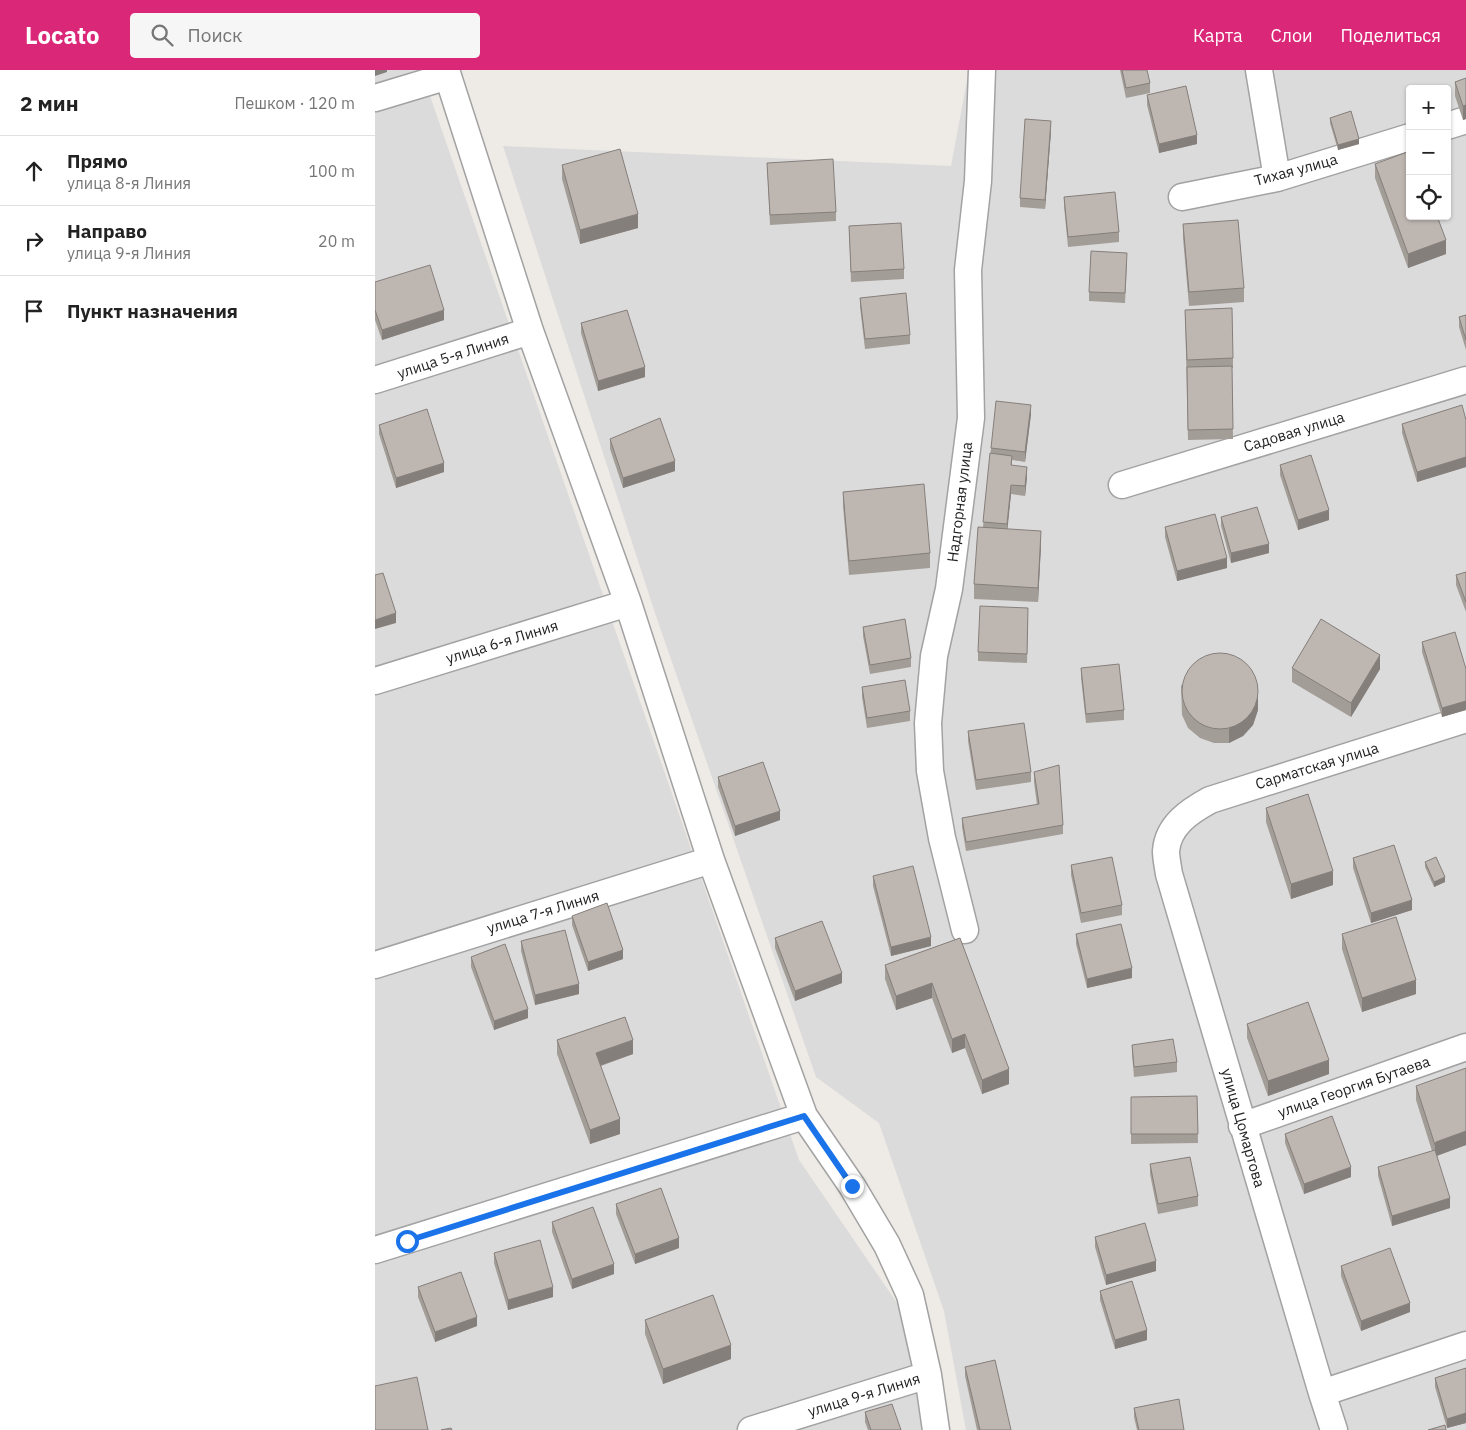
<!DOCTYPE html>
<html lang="ru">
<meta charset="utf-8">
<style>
body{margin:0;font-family:"IBM Plex Sans",sans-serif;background:#f6f6f6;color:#222}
.controls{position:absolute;right:15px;top:15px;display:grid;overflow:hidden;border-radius:5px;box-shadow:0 1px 4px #0004}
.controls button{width:45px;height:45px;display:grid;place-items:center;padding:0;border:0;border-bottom:1px solid #e0e0e0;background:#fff;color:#222;font:25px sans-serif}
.stop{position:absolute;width:15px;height:15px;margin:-11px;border:4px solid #1a73e8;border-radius:50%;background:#fff}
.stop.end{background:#1a73e8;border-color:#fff;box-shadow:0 1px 5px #0008}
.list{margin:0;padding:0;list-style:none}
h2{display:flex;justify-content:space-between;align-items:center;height:65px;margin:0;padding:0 20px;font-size:21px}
h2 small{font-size:16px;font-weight:400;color:#767676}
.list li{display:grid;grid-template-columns:32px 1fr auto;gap:15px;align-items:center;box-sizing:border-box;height:70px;padding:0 20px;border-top:1px solid #e0e0e0}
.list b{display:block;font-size:19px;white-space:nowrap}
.list p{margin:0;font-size:16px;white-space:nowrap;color:#767676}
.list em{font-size:16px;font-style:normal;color:#767676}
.icon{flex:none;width:28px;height:28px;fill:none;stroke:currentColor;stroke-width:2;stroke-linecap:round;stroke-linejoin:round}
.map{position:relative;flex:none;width:1091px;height:1360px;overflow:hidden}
header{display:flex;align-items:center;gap:30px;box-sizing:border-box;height:70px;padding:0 25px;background:#db2777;color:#fff}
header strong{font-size:24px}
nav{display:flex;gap:28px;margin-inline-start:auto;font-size:18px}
.search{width:350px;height:45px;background:#f6f6f6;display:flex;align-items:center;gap:12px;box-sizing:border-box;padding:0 18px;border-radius:5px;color:#767676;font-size:19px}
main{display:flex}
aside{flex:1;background:#fff}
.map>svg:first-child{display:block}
.residential{fill:#dcdbdb;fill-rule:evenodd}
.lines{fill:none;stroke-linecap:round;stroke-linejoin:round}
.minor-casing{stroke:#a2a2a2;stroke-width:29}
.minor{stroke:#fff;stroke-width:26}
.wall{fill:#a39d98}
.shaded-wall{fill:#857f7c}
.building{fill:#beb6b1;stroke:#857f7c}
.route{stroke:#1a73e8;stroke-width:6}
.labels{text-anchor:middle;stroke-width:4;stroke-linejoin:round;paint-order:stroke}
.street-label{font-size:15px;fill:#1e1e1e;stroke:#fff}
</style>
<header>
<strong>Locato</strong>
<div class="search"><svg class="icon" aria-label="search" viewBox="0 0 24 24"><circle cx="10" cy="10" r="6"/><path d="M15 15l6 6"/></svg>Поиск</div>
<nav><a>Карта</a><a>Слои</a><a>Поделиться</a></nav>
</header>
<main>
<aside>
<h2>2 мин<small>Пешком · 120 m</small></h2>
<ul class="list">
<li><svg class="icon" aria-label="ahead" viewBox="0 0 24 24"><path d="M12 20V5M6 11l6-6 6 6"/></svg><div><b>Прямо</b><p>улица 8-я Линия</p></div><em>100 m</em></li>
<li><svg class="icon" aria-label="right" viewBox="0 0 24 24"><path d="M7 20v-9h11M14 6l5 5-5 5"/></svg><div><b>Направо</b><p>улица 9-я Линия</p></div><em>20 m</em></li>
<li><svg class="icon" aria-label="arrive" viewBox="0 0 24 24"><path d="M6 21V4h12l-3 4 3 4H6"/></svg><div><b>Пункт назначения</b></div></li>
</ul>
</aside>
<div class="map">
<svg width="1091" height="1360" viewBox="0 0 1091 1360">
<rect width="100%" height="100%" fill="#eeeae5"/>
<!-- residential -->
<path class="residential" d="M0 0H46L424 1090 540 1259 547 1360H0Z
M594 0H1091V1360H591L569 1241 504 1053 441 1007 281 546 128 76 576 96ZM1035 19H1072V146H1035Z"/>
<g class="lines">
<!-- minor casing -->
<g class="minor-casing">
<path id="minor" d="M71 0 155 261 253 533 336 790 429 1046 477 1116 512 1175 535 1225 553 1305 376 1360
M884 0 902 108
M0 28 73 6
M1072 56 1091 50
M807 127 902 108 1035 67
M0 310 155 261
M747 415 1091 310
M0 611 253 533
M590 860 567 768 555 701 553 653 559 586 574 519 596 348 593 200 603 111 607 0
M0 895 336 790
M867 1056 1091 977
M0 1180 429 1046
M553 1305 561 1360
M947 1323 1091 1275
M959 1360 947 1323 794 804C793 797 791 788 791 781 793 755 815 741 835 730L1091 649"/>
</g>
<!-- minor -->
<use href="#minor" class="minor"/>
</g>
<!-- wall -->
<path class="wall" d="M745 0H772L775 13V23L751 28Z
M1091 8V49L1088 50 1080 26V12Z
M772 25 822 74 784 83 772 35Z
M955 48 984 74 963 80 955 53Z
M676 61 670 139 645 137V128Z
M392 93 461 142V151L395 155Z
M1000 94 1071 184 1033 198 1000 108Z
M187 95 263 158 205 174 187 109Z
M689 127 744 162V172L693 177 689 136Z
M808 154 869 218V232L814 236 808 168Z
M474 156 529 199V209L476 212Z
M752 193 750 233 714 231V222Z
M0 212 69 250 7 270 0 250Z
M485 228 535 265V274L490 279 485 237Z
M810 240 858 288V298H857L858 369 813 370Z
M1091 245V280L1084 257V247Z
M206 253 270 307 223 321 206 263Z
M656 344 650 392 637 390V396L652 407 650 426 636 424 632 459 666 475 663 532 599 529V514L608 457 616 378Z
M1091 350V397L1042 412 1027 363V354Z
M4 355 69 402 21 418 4 364Z
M235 369 300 401 248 418 235 379Z
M905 395 954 450 923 460 905 405Z
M468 422 555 483V498L474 505 468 436Z
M846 447 894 483 856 493 846 456Z
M790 457 852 498 802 511 790 467Z
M1091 502V542L1081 515V505Z
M653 548 652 593 603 591V582Z
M488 557 536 588V597L495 604 488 566Z
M1047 572 1091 599V640L1067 647 1047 582Z
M706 598 749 640V650L711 653 706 608Z
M917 598 1005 599 976 647 917 612Z
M806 615 883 640 878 655 868 666 854 673H839L825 668 813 658 807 645Z
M487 617 535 641V651L492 658 487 627Z
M593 661 656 702V712L601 720 593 671Z
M659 702 688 755V764L591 781 587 757V748L662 735 659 712Z
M343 707 405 750 360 766 343 717Z
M891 738 958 815 916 829 891 752Z
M978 788 1037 840 996 853 978 798Z
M1050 792 1070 812 1059 817 1050 797Z
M696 795 747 835V845L706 853 696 805Z
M498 806 556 876 516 886 498 816Z
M197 846 248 889 213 901 197 855Z
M701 864 757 908 712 918 701 874Z
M967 864 1041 924 987 942 967 879Z
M400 868 467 913 420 931 400 878Z
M585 868 634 1014 607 1024 590 978 577 983 557 928 521 940 510 909V895Z
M146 871 204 924 160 935 146 881Z
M96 887 153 948 119 960 96 897Z
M872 954 954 1004 893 1026 872 968Z
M182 970 258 984 226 996 245 1064 215 1074 182 984Z
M757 975 802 992V1002L759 1007 757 984Z
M1041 1016 1091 1075 1062 1086 1075 1138 1017 1156 1003 1106V1097L1057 1081 1041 1030Z
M822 1026 823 1073 756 1074V1027Z
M910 1064 976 1107 929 1124 910 1073Z
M775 1094 823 1126V1136L783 1144 775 1104Z
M241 1134 304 1178 260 1194 241 1144Z
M177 1152 239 1204 197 1219 177 1162Z
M720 1167 781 1201 731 1215 720 1177Z
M119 1183 178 1227 133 1240 119 1193Z
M966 1196 1035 1242 986 1261 966 1206Z
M43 1217 102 1256 60 1272 43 1227Z
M725 1221 772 1270 740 1279 725 1230Z
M270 1250 356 1289 288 1314 270 1264Z
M590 1297 636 1360H602L590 1306Z
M1091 1298V1353L1072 1358 1060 1317V1308Z
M759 1338 809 1360H762L759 1347Z
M490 1342 526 1360H493L490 1352Z"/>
<!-- shaded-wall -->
<path class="shaded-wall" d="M0 0H12V2L0 6Z
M1091 35V49L1088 50V36Z
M676 51V61L670 139V130Z
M822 65V74L784 83V74Z
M984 69V74L963 80V75Z
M263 144V158L205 174V160Z
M1071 170V184L1033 198V184Z
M69 240V250L7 270V260Z
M270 297V307L223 321V311Z
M656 335V344L650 392V382Z
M1091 387V397L1042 412V402Z
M300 391V401L248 418V408Z
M69 393V402L21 418V408Z
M652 397V407L650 426V416Z
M636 415V424L632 464V454Z
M954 440V450L923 460V450Z
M666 461V475L663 532V518Z
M894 474V483L856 493V483Z
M852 488V498L802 511V501Z
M21 543V553L0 559V550Z
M1005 585V599L976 647V633Z
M883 626V640L878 655 868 666 854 673V659Z
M1091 631V640L1067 647V638Z
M405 741V750L360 766V756Z
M958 801V815L916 829V814Z
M1070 807V812L1059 817V812Z
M1037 830V840L996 853V843Z
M556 867V876L516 886V877Z
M248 880V889L213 901V892Z
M757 898V908L712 918V909Z
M467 903V913L420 931V921Z
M1041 910V924L987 942V928Z
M557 913V928L521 940V926Z
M204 914V924L160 935V925Z
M153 939V948L119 960V951Z
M590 964V978L577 983V969Z
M258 970V984L221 997V983Z
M954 990V1004L893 1026V1011Z
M634 999V1014L607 1024V1010Z
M245 1049V1064L215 1074V1060Z
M1091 1061V1075L1061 1086 1060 1089V1075L1061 1072Z
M976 1097V1107L929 1124V1114Z
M1075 1128V1138L1017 1156V1146Z
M304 1168V1178L260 1194V1184Z
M781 1191V1201L731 1215V1205Z
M239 1194V1204L197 1219V1209Z
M178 1217V1227L133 1240V1230Z
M1035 1233V1242L986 1261V1251Z
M102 1247V1256L60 1272V1262Z
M772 1260V1270L740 1279V1270Z
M356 1275V1289L288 1314V1299Z
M1091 1343V1353L1072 1358V1349Z"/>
<!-- building -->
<path class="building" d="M747 0H772L775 13 751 18Z
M1091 8V35L1088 36 1080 12Z
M811 16 822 65 784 74 772 25Z
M976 41 984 69 963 75 955 48Z
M650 49 676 51 670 130 645 128Z
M245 79 263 144 205 160 187 95Z
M1035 81V146H1062L1071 170 1033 184 1000 94Z
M458 89 461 142 395 145 392 93Z
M740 122 744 162 693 167 689 127Z
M863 150 869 218 814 222 808 154Z
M526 153 529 199 476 202 474 156Z
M716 181 752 183 750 223 714 222Z
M55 195 69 240 7 260 0 240V212Z
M531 223 535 265 490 269 485 228Z
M857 238 858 288 812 290 810 240Z
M252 240 270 297 223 311 206 253Z
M1091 245V270L1084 247Z
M857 296 858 359 813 360 812 297Z
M621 331 656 335 650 382 616 378Z
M1087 335 1091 350V387L1042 402 1027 354Z
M52 339 69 393 21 408 4 355Z
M285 348 300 391 248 408 235 369Z
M615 383 637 386 636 395 652 397 650 416 636 415 632 454 608 452Z
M936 385 954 440 923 450 905 395Z
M549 414 555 483 474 491 468 422Z
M882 437 894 474 856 483 846 447Z
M840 444 852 488 802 501 790 457Z
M603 457 666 461 663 518 599 514Z
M1091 502V532L1081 505Z
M8 503 21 543 0 550V505Z
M605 536 653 538 652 584 603 582Z
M530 549 536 588 495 595 488 557Z
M946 549 1005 585 976 633 917 598Z
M1080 562 1091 599V631L1067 638 1047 572Z
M807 621a38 38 0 1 1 76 0a38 38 0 1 1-76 0Z
M744 594 749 640 711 644 706 598Z
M530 610 535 641 492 648 487 617Z
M649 653 656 702 601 710 593 661Z
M388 692 405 741 360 756 343 707Z
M684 695 688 755 591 772 587 748 664 734 659 702Z
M933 724 958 801 916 814 891 738Z
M1019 775 1037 830 996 843 978 788Z
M737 787 747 835 706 843 696 795Z
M1061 787 1070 807 1059 812 1050 792Z
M538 796 556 867 516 877 498 806Z
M232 833 248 880 213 892 197 846Z
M1021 847 1041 910 987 928 967 864Z
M447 851 467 903 420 921 400 868Z
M746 854 757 898 712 909 701 864Z
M190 860 204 914 160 925 146 871Z
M585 868 634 999 607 1010 590 964 577 969 557 913 521 926 510 895Z
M130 874 153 939 119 951 96 887Z
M933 932 954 990 893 1011 872 954Z
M250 947 258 970 221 983 245 1049 215 1060 182 970Z
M798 969 802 992 759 997 757 975Z
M1091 998V1061L1061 1072 1060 1075 1041 1016Z
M822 1026 823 1064H756V1027Z
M957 1046 976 1097 929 1114 910 1064Z
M1060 1080 1075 1128 1017 1146 1003 1097Z
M815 1087 823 1126 783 1134 775 1094Z
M286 1118 304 1168 260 1184 241 1134Z
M218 1137 239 1194 197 1209 177 1152Z
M770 1153 781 1191 731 1205 720 1167Z
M165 1170 178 1217 133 1230 119 1183Z
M1015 1178 1035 1233 986 1251 966 1196Z
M86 1202 102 1247 60 1262 43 1217Z
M757 1211 772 1260 740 1270 725 1221Z
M338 1225 356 1275 288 1299 270 1250Z
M620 1290 636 1360H605L590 1297Z
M1091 1298V1343L1072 1349 1060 1308Z
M42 1307 53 1360H0V1316Z
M804 1329 809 1360H764L759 1338Z
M517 1334 526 1360H496L490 1342Z
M1070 1355 1071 1360H1053Z
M76 1358 77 1360H66Z"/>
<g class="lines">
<!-- route -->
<path class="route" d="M32 1171 429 1046 477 1116"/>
</g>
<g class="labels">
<!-- street labels -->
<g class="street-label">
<text transform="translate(921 100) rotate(-15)" y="5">Тихая улица</text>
<text transform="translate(78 286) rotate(-18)" y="5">улица 5-я Линия</text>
<text transform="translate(919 362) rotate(-17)" y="5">Садовая улица</text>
<text transform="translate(585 432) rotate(-83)" y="5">Надгорная улица</text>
<text transform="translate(127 572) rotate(-17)" y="5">улица 6-я Линия</text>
<text transform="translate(942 696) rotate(-17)" y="5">Сарматская улица</text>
<text transform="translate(168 842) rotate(-17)" y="5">улица 7-я Линия</text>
<text transform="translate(979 1017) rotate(-19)" y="5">улица Георгия Бутаева</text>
<text transform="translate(868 1058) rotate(74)" y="5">улица Цомартова</text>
<text transform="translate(489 1325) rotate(-17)" y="5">улица 9-я Линия</text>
</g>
</g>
</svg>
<div class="controls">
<button>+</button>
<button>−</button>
<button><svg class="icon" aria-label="locate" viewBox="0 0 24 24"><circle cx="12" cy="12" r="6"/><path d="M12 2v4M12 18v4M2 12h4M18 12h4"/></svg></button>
</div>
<div class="stop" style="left:32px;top:1171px"></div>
<div class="stop end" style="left:477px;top:1116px"></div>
</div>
</main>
